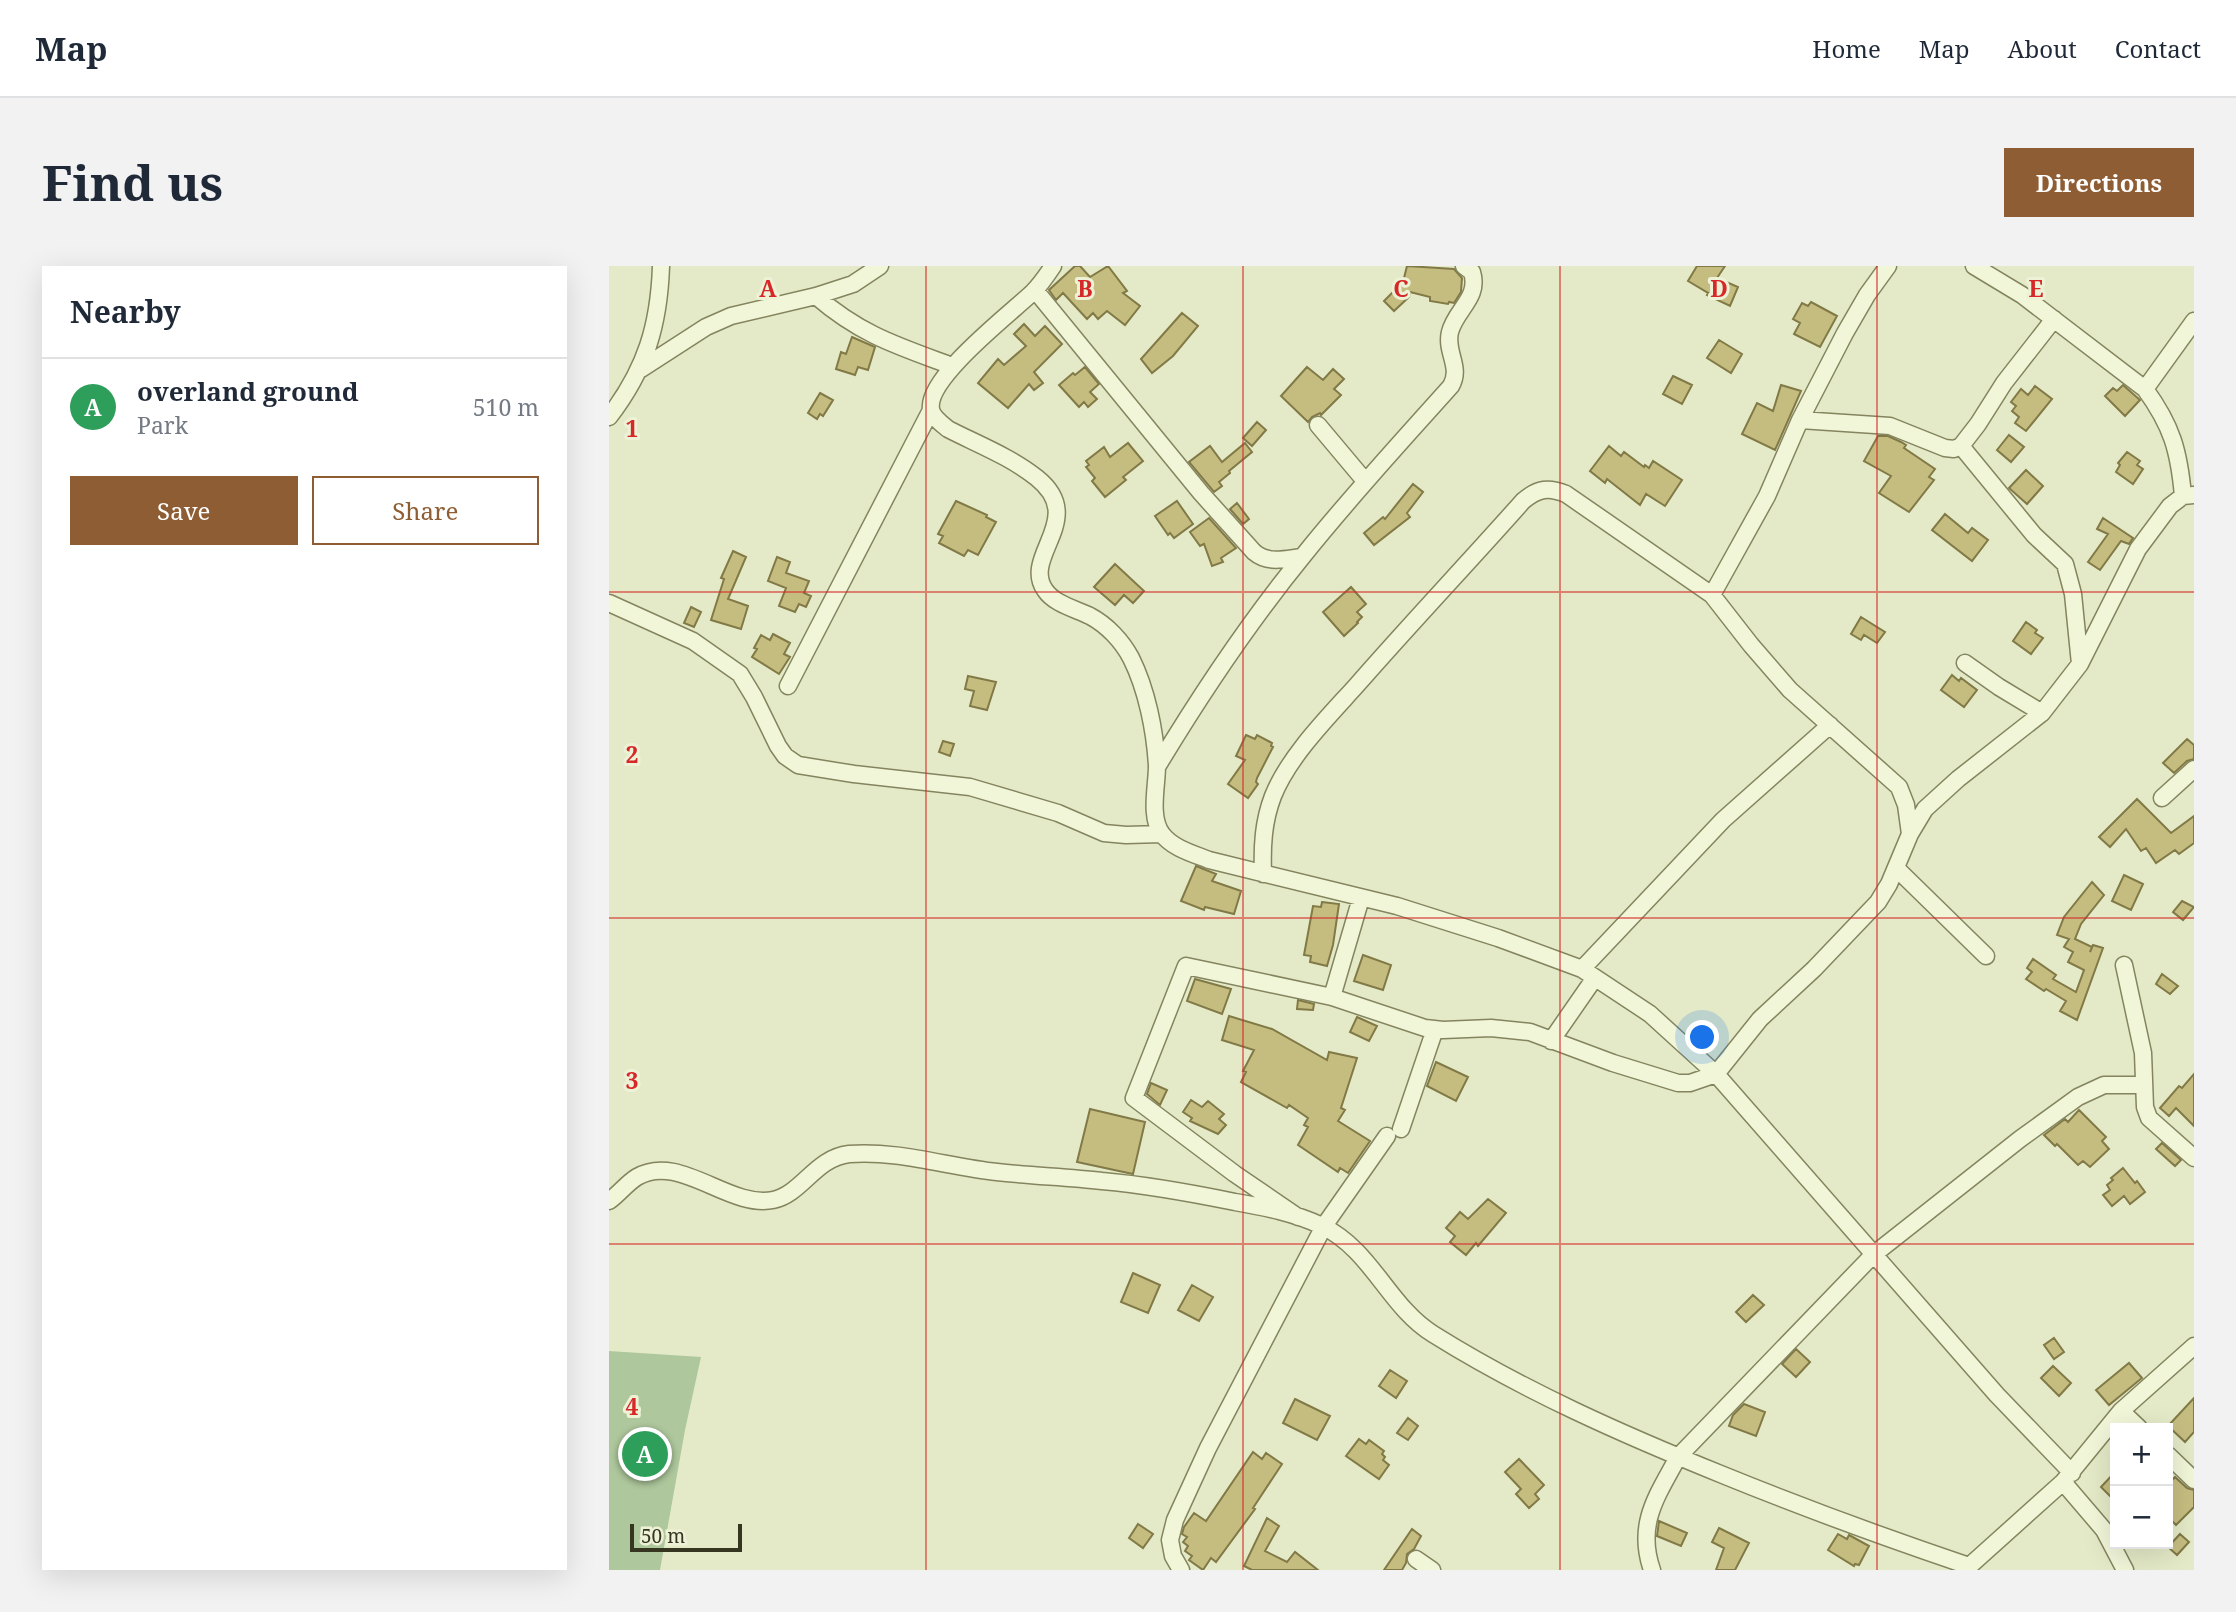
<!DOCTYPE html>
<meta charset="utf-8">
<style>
body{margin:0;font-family:"Noto Serif",serif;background:#f2f2f3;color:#1f2937}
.controls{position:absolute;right:21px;bottom:21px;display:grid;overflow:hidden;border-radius:0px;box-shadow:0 7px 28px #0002}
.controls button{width:63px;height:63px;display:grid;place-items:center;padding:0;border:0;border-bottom:2px solid #e0e1e3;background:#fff;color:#1f2937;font:35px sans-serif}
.scale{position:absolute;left:21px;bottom:18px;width:112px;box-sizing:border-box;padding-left:7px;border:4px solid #363520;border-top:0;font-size:19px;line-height:24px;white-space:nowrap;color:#363520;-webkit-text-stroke:5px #edf2d6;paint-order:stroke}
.you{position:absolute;left:1094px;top:772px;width:24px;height:24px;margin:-18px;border:5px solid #fff;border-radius:50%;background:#1a73e8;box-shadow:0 0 0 10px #1a73e833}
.badge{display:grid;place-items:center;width:46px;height:46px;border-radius:50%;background:#8e5d33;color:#fff;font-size:23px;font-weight:700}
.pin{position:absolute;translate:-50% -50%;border:4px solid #fff;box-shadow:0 2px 7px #0006}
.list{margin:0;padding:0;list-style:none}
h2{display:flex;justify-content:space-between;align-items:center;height:91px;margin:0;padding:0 28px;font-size:30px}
h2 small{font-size:23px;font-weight:400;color:#747a83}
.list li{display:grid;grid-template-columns:46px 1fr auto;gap:21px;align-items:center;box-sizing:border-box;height:98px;padding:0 28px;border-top:2px solid #e0e1e3}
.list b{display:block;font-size:26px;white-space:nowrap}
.list p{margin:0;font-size:23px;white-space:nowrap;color:#747a83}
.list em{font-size:23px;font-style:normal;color:#747a83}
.actions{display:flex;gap:14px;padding:21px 28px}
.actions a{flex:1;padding:16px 0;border:2px solid #8e5d33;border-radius:0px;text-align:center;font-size:24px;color:#8e5d33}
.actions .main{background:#8e5d33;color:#fff}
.map{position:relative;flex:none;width:1585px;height:1304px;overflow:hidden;border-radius:0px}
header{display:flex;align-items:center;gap:42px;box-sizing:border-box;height:98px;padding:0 35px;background:#fff;border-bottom:2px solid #e0e1e3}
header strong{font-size:33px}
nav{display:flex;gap:38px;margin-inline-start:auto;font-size:24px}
.intro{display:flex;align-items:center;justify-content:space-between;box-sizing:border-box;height:168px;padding:0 42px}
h1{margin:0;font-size:49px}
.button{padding:18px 32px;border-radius:0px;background:#8e5d33;color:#fff;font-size:24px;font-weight:700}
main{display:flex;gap:42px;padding:0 42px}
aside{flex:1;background:#fff;border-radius:0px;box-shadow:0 7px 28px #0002}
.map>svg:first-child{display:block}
.green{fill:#aec79c}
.building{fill:#c5bd80;stroke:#817946;stroke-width:2}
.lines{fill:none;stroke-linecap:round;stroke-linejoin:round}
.minor-casing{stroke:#84845e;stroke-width:19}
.minor{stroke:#f1f6d9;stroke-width:16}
.grid{fill:none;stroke:#d62828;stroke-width:2;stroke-opacity:0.55}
.grid-label{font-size:23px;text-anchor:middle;font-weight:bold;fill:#d62828;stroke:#edf2d6;stroke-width:6;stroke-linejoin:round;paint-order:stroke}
</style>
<header>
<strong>Map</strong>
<nav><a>Home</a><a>Map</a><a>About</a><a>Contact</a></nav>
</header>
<div class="intro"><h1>Find us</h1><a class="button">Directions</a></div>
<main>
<aside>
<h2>Nearby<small></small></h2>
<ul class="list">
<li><span class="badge" style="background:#2e9e5b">A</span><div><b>overland ground</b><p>Park</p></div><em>510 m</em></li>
</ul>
<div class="actions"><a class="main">Save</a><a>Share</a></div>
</aside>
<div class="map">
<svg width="1585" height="1304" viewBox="0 0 1585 1304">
<rect width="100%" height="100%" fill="#e4eac7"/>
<!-- green -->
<path class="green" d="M0 1085 92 1091 76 1164 51 1304H0Z"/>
<!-- building -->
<path class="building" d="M466 0H471L481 11 499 0 518 25 514 27 531 40 516 59 498 45 489 53 484 47 478 53 454 27 447 34 440 24Z
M798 0 845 3 853 12 852 26 845 37 840 36 839 38 821 35V31L801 26 800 31 785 45 775 35 794 16Z
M1088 0H1116L1108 12 1129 21 1121 40 1098 29 1099 27 1079 15Z
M1202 36 1228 50 1211 81 1185 68 1191 57 1184 53 1193 37 1199 40Z
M573 47 589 60 564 90 543 107 532 93Z
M415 58 426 70 436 60 453 78 425 106 434 117 425 124 420 118 399 142 369 117 389 93 395 99 417 80 405 68Z
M243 71 266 81 259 104 249 101 246 109 227 103 232 86 237 88Z
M1110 74 1133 88 1122 107 1098 92Z
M476 101 490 118 481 126 488 133 479 141 475 136 470 141 450 119 464 107 466 109Z
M698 101 714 114 724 103 735 113 725 123 732 129 712 149 711 147 703 151 699 156 672 130Z
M1064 110 1083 119 1073 138 1054 128Z
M1172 119 1192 125 1166 184 1133 168 1148 137 1164 145Z
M1514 119 1531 134 1516 150 1496 130 1504 122 1508 125Z
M1426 120 1443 133 1417 165 1406 157 1410 151 1403 145 1407 140 1402 136 1412 123 1419 129Z
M211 127 224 134 214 150 211 148 208 153 199 147Z
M648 156 657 164 643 180 634 172Z
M1400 169 1415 181 1402 196 1388 184Z
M1269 170H1279L1292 176 1297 179 1295 182 1326 203 1320 211 1325 214 1300 246 1270 227 1282 210 1255 195Z
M519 177 534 195 514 211 517 214 496 231 483 215 486 212 477 201 480 199 477 195 495 181 501 191Z
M636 177 643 186 620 205 621 207 610 216 613 220 605 226 580 196 601 180 613 196Z
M1000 180 1012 190 1015 186 1035 201 1036 199 1040 202 1044 195 1073 214 1056 240 1037 228 1031 239 998 213 996 217 981 205Z
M1518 186 1531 195 1528 199 1534 203 1524 218 1507 206 1511 199 1509 197Z
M1417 204 1434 220 1418 238 1400 222Z
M804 218 814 226 798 247 801 251 765 279 755 267 774 251 776 253Z
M347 235 378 249 377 251 387 256 369 289 359 284 355 290 330 277 334 270 329 268Z
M568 235 584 258 565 272 561 267 559 269 546 250Z
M628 237 640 253 634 258 621 243Z
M1336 248 1359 267 1363 262 1379 274 1363 295 1323 264Z
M600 252 627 282 612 292 614 296 603 300 595 278 591 280 581 266Z
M1494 252 1524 272 1520 278 1512 275 1491 304 1479 296 1499 268 1488 263Z
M124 285 137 291 119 333 139 340 132 363 102 354 115 313 112 312Z
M168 291 181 296 177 307 200 315 195 327 202 330 197 341 190 338 186 346 170 340 177 322 159 315Z
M506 298 535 325 524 337 515 329 506 339 485 321Z
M742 321 757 338 748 346 753 351 748 356 749 357 735 370 714 346Z
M82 341 92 346 85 361 75 357Z
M1252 351 1276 366 1268 377 1255 369 1252 374 1242 368Z
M1417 356 1428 364 1426 367 1434 372 1422 388 1404 375Z
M164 368 181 377 175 388 181 391 170 408 143 391 148 383 145 382 152 369 161 374Z
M1343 409 1350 415 1352 412 1368 424 1355 441 1332 424Z
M359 410 387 416 378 444 361 440 365 425 356 423Z
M637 469 646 473 648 469 663 477 662 480 664 481 648 512 647 516 649 518 639 532 619 518 636 494 627 490Z
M1578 473 1585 479V493L1578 495 1565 507 1554 497Z
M334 475 345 478 341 490 330 486Z
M1528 533 1562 567 1585 550V577L1570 588 1566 584 1547 597 1537 582 1532 585 1517 563 1501 581 1490 571Z
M587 600 607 608 603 615 632 625 625 648 596 641 595 644 572 635Z
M1515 609 1534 618 1522 644 1503 635Z
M1483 616 1495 629 1472 658 1466 673 1483 681 1481 686 1484 679 1494 682 1468 754 1451 745 1457 735 1437 723 1435 725 1417 713 1423 706 1418 702 1424 693 1447 709 1444 713 1467 726 1475 704 1459 696 1464 686 1455 681 1460 673 1448 669 1455 651Z
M1573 635 1585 641 1574 654 1564 646Z
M713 636 730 638 724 679 718 700 701 696 702 690 695 689 704 640 712 641Z
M754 689 782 699 774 724 745 715Z
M1553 708 1569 720 1561 728 1547 718Z
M586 713 622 723 613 748 578 735Z
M689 734 705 738 704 744 688 743Z
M620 750 663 763 718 794 720 786 748 792 732 842 736 844 729 855 761 875 739 907 731 902 729 906 689 879 699 861 695 859 699 852 680 839 678 842 632 816 637 806 634 805 645 784 613 774Z
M748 751 768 760 760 775 741 766Z
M827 796 859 811 847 835 818 820Z
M1585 808V860L1567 842 1560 850 1551 842 1570 820 1573 822Z
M542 817 558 824 551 839 538 828Z
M582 834 593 841 599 835 615 848 610 853 617 859 609 868 581 855 583 852 574 846Z
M481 843 536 856 524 908 468 896Z
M1470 844 1497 871 1493 875 1500 883 1481 901 1474 895 1469 899 1448 878 1446 880 1435 869 1456 853 1459 856Z
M1553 877 1572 894 1566 900 1547 883Z
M1514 902 1526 917 1528 915 1536 926 1521 938 1515 930 1503 940 1494 929 1501 924 1498 919 1504 914 1502 912Z
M879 933 897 947 869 980 867 977 857 989 841 976 846 970 837 962 851 946 859 953Z
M524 1007 551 1019 539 1047 512 1036Z
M583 1019 604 1031 590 1055 569 1044Z
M1144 1029 1155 1039 1137 1056 1127 1046Z
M1445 1072 1455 1086 1445 1093 1435 1079Z
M1187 1083 1201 1096 1187 1111 1173 1098Z
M1520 1097 1533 1112 1500 1139 1487 1124Z
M1444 1100 1462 1117 1450 1130 1432 1112Z
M781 1104 798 1115 787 1132 770 1120Z
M1585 1132V1166L1576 1176 1559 1160Z
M686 1133 721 1150 708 1174 674 1157Z
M1135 1138 1156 1146 1147 1170 1120 1160 1124 1149Z
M799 1152 809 1160 799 1174 788 1167Z
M750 1173 757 1178 760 1174 775 1185 773 1188 776 1191 774 1194 780 1199 770 1213 737 1190Z
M644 1186 653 1193 657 1187 673 1198 644 1242 646 1243 607 1296 602 1292 594 1304 580 1294 583 1290 576 1285 579 1280 574 1276 578 1271 573 1268 575 1261 585 1247 597 1255Z
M910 1193 935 1219 926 1228 930 1233 920 1242 907 1228 912 1223 896 1206Z
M1506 1206V1235L1492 1221Z
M1566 1211 1578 1222 1585 1224V1241L1567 1259 1559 1251V1218Z
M658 1252 670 1260 656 1285 678 1296 686 1286 709 1304H643L635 1300Z
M1050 1255 1078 1267 1072 1280 1048 1270Z
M529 1258 544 1268 534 1282 520 1272Z
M1110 1262 1140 1277 1126 1304H1107L1115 1282 1103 1276Z
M803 1263 812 1270 805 1283 798 1288 797 1297 793 1304H775Z
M1229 1268 1238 1273 1240 1269 1260 1280 1250 1299 1246 1298 1245 1300 1219 1284Z
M1571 1268 1580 1276 1568 1289 1559 1281Z"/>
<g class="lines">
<!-- minor casing -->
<g class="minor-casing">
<path id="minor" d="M444 0C438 9 432 18 424 26 402 47 317 112 322 143 323 151 333 158 339 163 368 178 402 191 428 212 479 253 412 290 436 324 445 338 467 343 481 350 498 359 513 375 522 392 538 424 546 465 548 500 548 520 540 551 553 568 563 582 585 588 600 594L788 640 889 672 973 703 1041 748 1107 808 1388 1129 1463 1207
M1365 0 1413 29 1536 123C1563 160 1570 185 1574 230
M426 24 592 227 645 286C659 298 675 293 693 291
M207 30C252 69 289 80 343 100
M32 103 97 61 122 50 207 30 244 18 271 0
M1536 123 1585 55
M0 151C37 103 50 59 52 0
M1191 154 1281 160 1336 182 1345 183 1352 180 1369 158 1395 117 1445 53
M709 159 756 215
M1352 180 1425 269 1456 298 1464 328 1471 398
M1103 329 1158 230 1191 154 1236 67 1258 29 1279 0
M0 337 84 375 131 408 145 431 169 480 176 490 189 499 245 508 361 521 449 547 495 567 517 569 553 568
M1356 397 1390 421 1433 447
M179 420 322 144
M548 501C592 428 640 356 694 290 741 231 792 176 842 120 853 101 836 86 841 66 847 43 871 32 863 6L855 0
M1553 532 1585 503
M1287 602 1377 690
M654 608C653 581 654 556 664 530 680 490 719 451 747 420 802 357 859 297 914 235 929 222 940 221 957 228L1103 329 1142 379 1181 424 1290 521 1297 539 1301 568
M1515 699 1534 787 1536 841 1540 852 1585 892
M973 703 1114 554 1221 459
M723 731 752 632
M942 775 985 713
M792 863 826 763
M0 935C10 928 18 917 28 911 70 886 120 943 164 934 193 928 206 892 240 888 289 884 340 901 388 906 423 910 458 911 493 915 538 919 582 927 626 936 655 941 686 947 713 960 763 984 779 1040 824 1068 915 1125 1015 1169 1114 1209 1195 1242 1277 1272 1360 1300
M689 951 626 908 525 832 577 700 723 731 816 762 834 764 882 762 921 766 1004 797 1069 817H1081L1107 808 1151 753 1205 703 1269 636 1280 618 1301 568 1316 543 1349 513 1433 447 1471 398 1529 283 1561 240 1574 230 1585 229
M1512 1145 1530 1162
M1559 1189 1585 1214
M1454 1216 1495 1264 1516 1304
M807 1293 823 1304
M572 1304 564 1290 561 1274 566 1254 599 1182 715 960 778 870
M1043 1304C1027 1258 1048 1230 1069 1191L1264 989 1411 873 1469 831 1495 819H1535
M1356 1304 1454 1216 1512 1145 1585 1080"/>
</g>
<!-- minor -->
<use href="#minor" class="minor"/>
</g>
<!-- grid -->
<path class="grid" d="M317 0V1304M634 0V1304M951 0V1304M1268 0V1304M0 326H1585M0 652H1585M0 978H1585"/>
<g class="grid-label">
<text x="159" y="31">A</text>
<text x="476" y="31">B</text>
<text x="792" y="31">C</text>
<text x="1110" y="31">D</text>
<text x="1427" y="31">E</text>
<text x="23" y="171">1</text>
<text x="23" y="497">2</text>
<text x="23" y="823">3</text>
<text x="23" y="1149">4</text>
</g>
</svg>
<div class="controls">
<button>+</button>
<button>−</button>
</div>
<div class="scale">50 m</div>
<div class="you"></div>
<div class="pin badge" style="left:36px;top:1188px;background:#2e9e5b">A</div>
</div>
</main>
